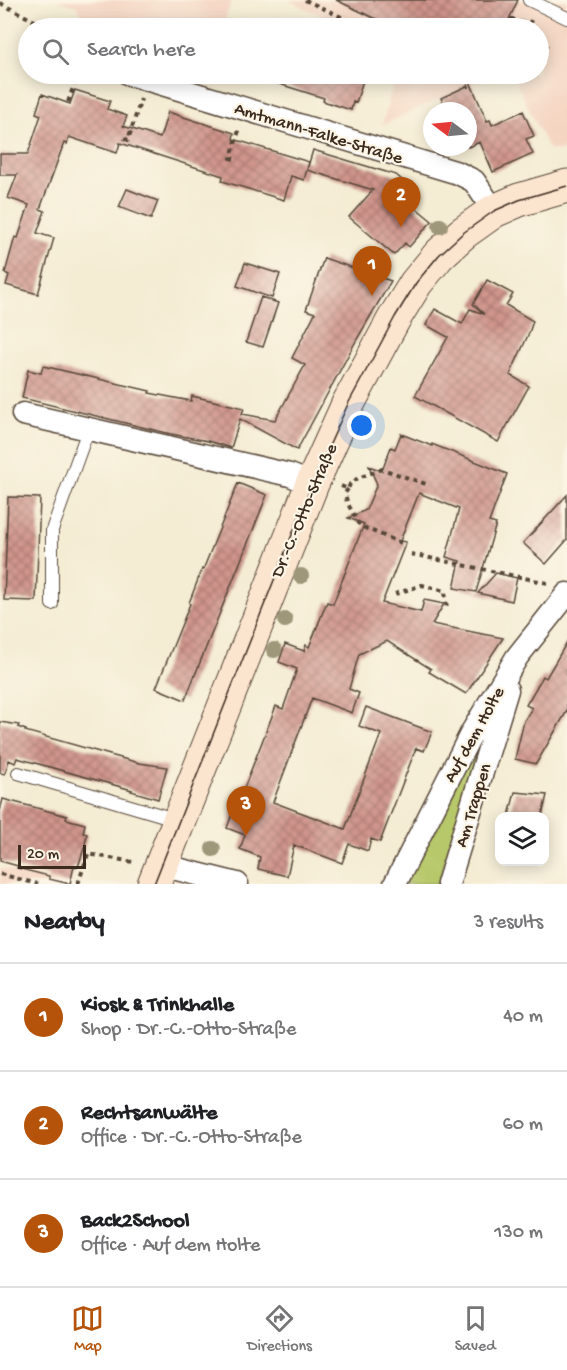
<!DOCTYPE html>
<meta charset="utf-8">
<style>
body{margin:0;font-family:"Gochi Hand",sans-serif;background:#f6f6f6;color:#202124}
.controls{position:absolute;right:18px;bottom:18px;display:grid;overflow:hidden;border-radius:12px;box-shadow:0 3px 15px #0003}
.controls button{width:54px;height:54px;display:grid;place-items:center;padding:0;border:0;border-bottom:2px solid #e0e0e0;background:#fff;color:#202124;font:30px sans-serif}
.compass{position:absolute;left:423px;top:102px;width:54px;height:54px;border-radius:50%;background:#fff;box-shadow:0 3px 15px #0003;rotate:286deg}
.scale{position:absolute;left:18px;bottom:15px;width:68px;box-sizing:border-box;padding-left:6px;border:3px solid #3b2a1e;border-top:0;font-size:16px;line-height:21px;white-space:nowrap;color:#3b2a1e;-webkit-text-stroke:4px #fcf5e5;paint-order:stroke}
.you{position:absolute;left:362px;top:426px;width:21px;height:21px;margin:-15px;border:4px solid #fff;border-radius:50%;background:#1a73e8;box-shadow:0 0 0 9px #1a73e833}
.badge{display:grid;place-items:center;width:39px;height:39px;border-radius:50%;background:#b45309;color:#fff;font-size:20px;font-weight:700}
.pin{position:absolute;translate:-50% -50px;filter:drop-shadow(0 2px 3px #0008)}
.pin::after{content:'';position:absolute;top:32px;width:21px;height:18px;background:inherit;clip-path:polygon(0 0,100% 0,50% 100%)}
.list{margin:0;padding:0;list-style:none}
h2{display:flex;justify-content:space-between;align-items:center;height:78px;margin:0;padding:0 24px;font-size:26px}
h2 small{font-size:20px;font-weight:400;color:#757577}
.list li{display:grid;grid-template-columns:39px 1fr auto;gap:18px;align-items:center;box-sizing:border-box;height:108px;padding:0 24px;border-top:2px solid #e0e0e0}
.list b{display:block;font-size:22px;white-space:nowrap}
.list p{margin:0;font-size:20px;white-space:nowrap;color:#757577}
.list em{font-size:20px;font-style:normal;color:#757577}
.icon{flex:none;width:33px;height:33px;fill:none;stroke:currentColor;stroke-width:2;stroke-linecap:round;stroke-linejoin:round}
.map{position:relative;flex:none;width:567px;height:884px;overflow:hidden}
.search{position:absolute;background:#fff;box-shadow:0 3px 15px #0003;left:18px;right:18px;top:18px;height:66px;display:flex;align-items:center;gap:15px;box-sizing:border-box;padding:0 21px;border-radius:33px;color:#757577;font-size:22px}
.sheet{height:402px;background:#fff}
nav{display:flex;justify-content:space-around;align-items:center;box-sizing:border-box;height:84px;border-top:2px solid #e0e0e0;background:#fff;font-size:16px;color:#757577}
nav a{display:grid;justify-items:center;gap:3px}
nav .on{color:#b45309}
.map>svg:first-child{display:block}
.built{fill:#f4d3c0}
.green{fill:#b7c86a;stroke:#797944;stroke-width:1.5}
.building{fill:url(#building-cross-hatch)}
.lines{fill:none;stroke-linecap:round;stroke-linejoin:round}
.lane-casing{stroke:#574739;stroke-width:14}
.street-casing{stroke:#574739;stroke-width:25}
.secondary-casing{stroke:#574739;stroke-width:35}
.path{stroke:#574739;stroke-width:4;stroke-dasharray:4.5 4.5;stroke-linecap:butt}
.lane{stroke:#fff;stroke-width:12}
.street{stroke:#fff;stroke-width:22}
.secondary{stroke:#fce5cf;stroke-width:33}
.tram{stroke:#3b2a1e;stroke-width:1.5}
.tree{fill:#9f977a}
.labels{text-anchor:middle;stroke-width:4.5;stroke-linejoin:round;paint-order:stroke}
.street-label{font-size:18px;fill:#3b2a1e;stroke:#fcf5e5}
</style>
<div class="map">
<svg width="567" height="884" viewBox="0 0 567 884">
<defs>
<pattern id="building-cross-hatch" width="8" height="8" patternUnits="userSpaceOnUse" patternTransform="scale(1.5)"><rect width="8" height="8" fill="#d0958c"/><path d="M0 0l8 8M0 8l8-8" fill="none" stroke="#aa7a72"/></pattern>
</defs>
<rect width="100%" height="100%" fill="#fcf5e5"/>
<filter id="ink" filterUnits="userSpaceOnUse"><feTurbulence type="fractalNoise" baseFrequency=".0167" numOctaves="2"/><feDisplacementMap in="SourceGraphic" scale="12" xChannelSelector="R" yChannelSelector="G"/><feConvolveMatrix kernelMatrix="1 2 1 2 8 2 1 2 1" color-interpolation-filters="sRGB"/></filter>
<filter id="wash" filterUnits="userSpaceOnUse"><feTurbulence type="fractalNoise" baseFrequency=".008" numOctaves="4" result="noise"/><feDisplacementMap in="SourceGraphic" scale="24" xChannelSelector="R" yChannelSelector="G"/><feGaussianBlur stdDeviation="1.35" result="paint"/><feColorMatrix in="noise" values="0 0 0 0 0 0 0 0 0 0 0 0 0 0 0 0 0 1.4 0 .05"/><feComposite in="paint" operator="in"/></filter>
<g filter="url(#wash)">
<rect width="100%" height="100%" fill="#f4ecd3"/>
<!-- built -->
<path class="built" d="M58 0H232L222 28H88L77 6Z
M288 0H567V150H549L512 74H538V28H348Z
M396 74H492L382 125Z
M0 868 33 876 67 884H0Z"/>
<!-- green -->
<path class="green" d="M482 740 439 884H400L468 749Z"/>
<g id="blocks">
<!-- building -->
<path class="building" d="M336 0H518L505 28H395Z
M261 74H353L364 77 356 103 353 102 351 110 323 101 324 98 260 78Z
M468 77 487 121 490 120 492 125 523 111 534 136 526 139 533 154 493 172 480 142 468 147V111H447L441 98 467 86 468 88Z
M75 90 110 101 107 109 127 116 123 126 160 138 168 112 234 133 233 139 309 162 304 180 291 176 284 200 222 181 223 176 120 143 117 153 69 137 67 144 64 143 40 209 45 211 37 233 54 238 38 294 6 285 9 275 5 273 15 237 18 238 29 205 8 198 17 175H0V154H28L41 115 36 113 42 94 70 104Z
M313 150 396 175 420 195 404 198 432 221 409 247 405 243 394 255 349 217 373 190 307 170Z
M127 189 158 201 151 219 119 207Z
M324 258 391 281 357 339 297 450 240 419 231 448 208 441 171 434 22 398 28 370 41 373 43 366 150 391 149 393 191 401 192 396 244 408 242 414 275 420 305 365 292 358 315 313 306 310Z
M245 263 280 274 272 298 237 286Z
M487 280 513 294 506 305 533 321 529 333 510 375 529 386 498 442 415 396 448 337 426 325 435 309 462 324 470 309 484 314 473 304Z
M261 297 278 303 263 347 246 342Z
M401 434 432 446V444L507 474 489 522 496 524 476 592 454 588 460 561 446 557 459 509 419 493 400 541 406 542 382 603 421 612 424 600 444 604 432 624 503 638 466 694 429 672 431 669 387 641 359 654 349 689 359 693 352 713 312 698 273 802 345 829 381 734 359 726 366 707 432 732 424 751 416 748 380 842 371 839 368 851 349 844 342 863 294 845 287 876 258 869 260 857 240 849 245 835 227 828 237 800 239 801 276 706 283 709 297 669 279 662 285 644 304 651 306 645 309 647 327 602 333 604 364 524 348 518 366 510 377 484 369 466 382 471 391 447 395 449Z
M238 483 267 495 185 700 156 688 190 604 189 603 202 569 203 570Z
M567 495V540L546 564 523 543Z
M8 497 40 498 36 601 4 600Z
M496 573 517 578 512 601 478 593Z
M567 642V711L536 764 515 759 524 721 532 708 526 705 543 676 546 678Z
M0 722 19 725 18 727 26 730 25 731 110 755 139 763 167 767 158 799 131 791 132 790 17 758 15 763 9 760 5 774 0 773Z
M515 792 547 795 542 816H509Z
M3 799 67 816 66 819 85 824 83 833 87 834 85 845 78 867 74 866 70 884 49 879V876L17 868 18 866 0 861V811Z"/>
</g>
</g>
<g filter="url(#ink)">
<use href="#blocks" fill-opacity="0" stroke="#574739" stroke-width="1.5"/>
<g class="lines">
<!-- lane casing -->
<g class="lane-casing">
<path id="lane" d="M529 0 567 18
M52 604V530L88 430
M18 773 178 820"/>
</g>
<!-- street casing -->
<g class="street-casing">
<path id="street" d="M129 74 458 173 474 181 494 211
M23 414 290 475 312 484
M161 865 237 884
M395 884 472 732 517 657 567 594
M448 884 507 690"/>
</g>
<!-- secondary casing -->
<g class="secondary-casing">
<path id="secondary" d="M154 884 312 484 348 404 395 317 416 283 439 255 463 233 494 211 519 200 567 186"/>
</g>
<!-- path -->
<path class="path" d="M305 0 365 28
M0 3 48 28
M531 20 529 25 535 28
M507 28 512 19 529 25
M538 30 547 47
M68 102 78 74
M124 138 128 140 141 99
M234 159 231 158 239 130
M341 486 348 489 350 484 358 478 382 469 426 484
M348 489 345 493 347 502 358 523 365 528 406 545
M411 554 548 583
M395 594 422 585 445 591 447 610
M0 874 38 884
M78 884 88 854 133 862"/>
<!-- lane -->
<use href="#lane" class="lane"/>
<!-- street -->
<use href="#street" class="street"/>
<!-- secondary -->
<use href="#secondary" class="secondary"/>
<!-- tram -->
<path class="tram" d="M154 884 312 484 348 404 395 317 416 283 439 255 463 233 494 211 519 200 567 186"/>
</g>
<!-- trees -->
<g class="tree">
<circle cx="440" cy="226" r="8"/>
<circle cx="301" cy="576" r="8"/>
<circle cx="285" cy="620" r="8"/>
<circle cx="274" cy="650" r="8"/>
<circle cx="213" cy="849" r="8"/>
</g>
</g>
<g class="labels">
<!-- street labels -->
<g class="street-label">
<text transform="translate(319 132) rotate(17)" y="6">Amtmann-Falke-Straße</text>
<text transform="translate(303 510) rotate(-67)" y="6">Dr.-C.-Otto-Straße</text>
<text transform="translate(473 734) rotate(-61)" y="6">Auf dem Holte</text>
<text transform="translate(472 805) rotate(-73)" y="6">Am Trappen</text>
</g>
</g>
</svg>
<div class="controls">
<button><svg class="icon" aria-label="layers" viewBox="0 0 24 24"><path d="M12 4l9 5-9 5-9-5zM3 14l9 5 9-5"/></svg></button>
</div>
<svg class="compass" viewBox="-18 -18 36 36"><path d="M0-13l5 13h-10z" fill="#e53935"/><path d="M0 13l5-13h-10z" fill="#757577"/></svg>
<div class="scale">20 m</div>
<div class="you"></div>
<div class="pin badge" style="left:372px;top:296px">1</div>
<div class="pin badge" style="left:401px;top:227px">2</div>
<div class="pin badge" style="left:246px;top:836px">3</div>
<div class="search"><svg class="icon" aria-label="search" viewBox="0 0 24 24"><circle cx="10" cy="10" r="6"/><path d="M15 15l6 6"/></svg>Search here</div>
</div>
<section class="sheet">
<h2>Nearby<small>3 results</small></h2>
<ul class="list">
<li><span class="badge">1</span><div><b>Kiosk &amp; Trinkhalle</b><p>Shop · Dr.-C.-Otto-Straße</p></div><em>40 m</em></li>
<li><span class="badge">2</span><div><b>Rechtsanwälte</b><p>Office · Dr.-C.-Otto-Straße</p></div><em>60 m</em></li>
<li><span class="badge">3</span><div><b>Back2School</b><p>Office · Auf dem Holte</p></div><em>130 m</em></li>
</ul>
</section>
<nav>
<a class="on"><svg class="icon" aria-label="map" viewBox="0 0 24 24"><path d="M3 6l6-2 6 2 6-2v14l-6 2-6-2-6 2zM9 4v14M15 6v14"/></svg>Map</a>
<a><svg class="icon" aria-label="directions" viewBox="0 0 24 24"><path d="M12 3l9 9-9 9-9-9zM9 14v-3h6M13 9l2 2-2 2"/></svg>Directions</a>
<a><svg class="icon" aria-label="saved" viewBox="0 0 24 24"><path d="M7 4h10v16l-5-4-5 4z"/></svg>Saved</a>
</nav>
